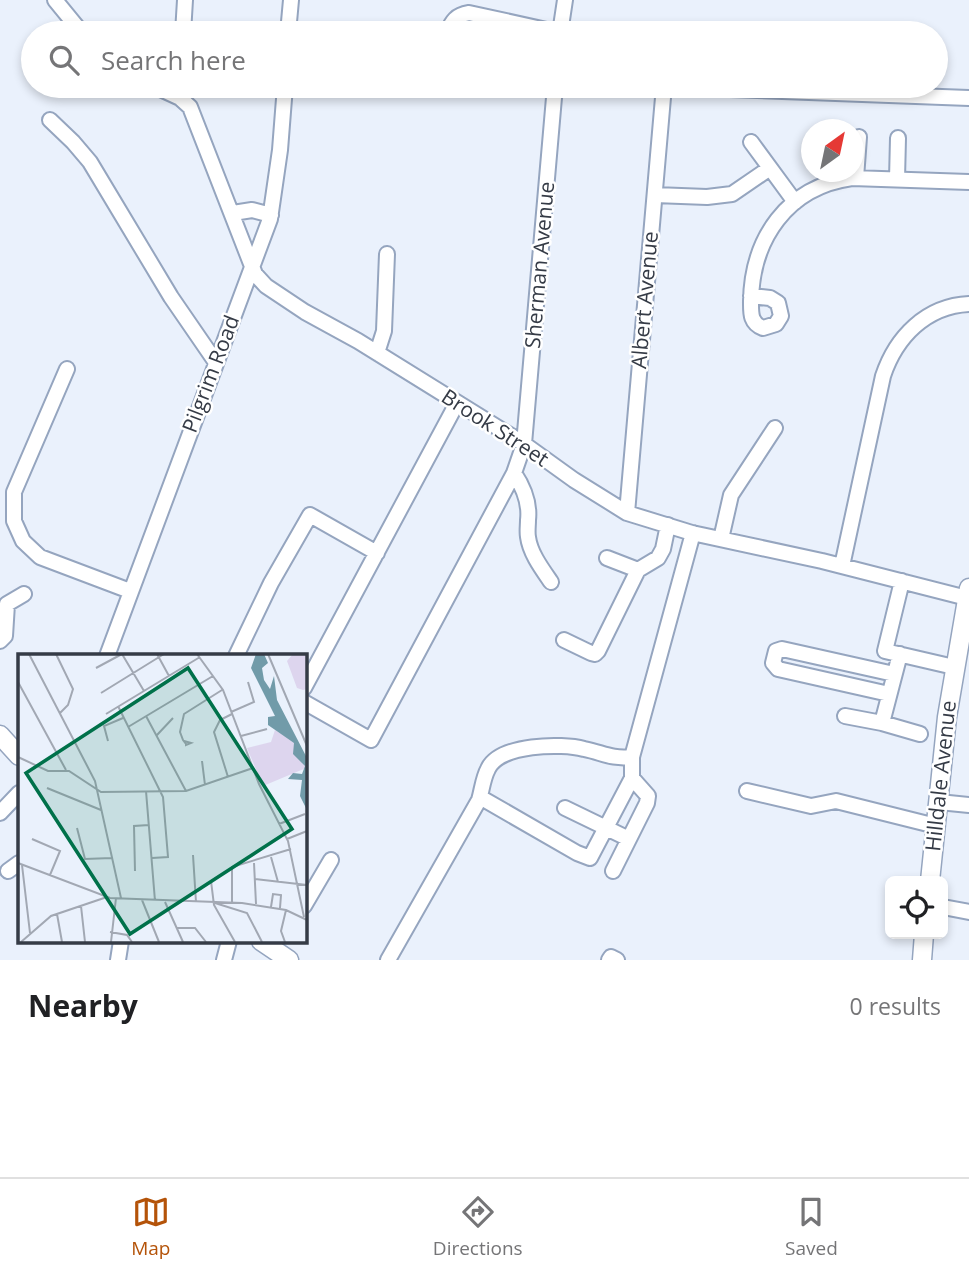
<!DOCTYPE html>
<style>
body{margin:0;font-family:"Open Sans",sans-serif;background:#f6f6f6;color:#202124}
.controls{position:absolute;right:21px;bottom:21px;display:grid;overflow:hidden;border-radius:10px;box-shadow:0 4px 10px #0003}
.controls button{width:63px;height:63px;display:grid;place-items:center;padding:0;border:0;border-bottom:2px solid #e0e0e0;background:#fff;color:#202124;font:35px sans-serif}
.compass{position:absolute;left:801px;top:119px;width:63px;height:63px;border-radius:50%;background:#fff;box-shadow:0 4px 10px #0003;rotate:33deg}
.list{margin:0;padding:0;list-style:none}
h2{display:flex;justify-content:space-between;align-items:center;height:91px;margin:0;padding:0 28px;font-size:30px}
h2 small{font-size:23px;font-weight:400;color:#757577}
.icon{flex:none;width:38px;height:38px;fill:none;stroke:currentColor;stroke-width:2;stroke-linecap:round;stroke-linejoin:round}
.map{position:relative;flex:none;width:969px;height:960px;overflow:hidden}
.search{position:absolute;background:#fff;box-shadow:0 4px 10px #0003;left:21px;right:21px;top:21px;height:77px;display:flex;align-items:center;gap:18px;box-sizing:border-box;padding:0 24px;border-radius:38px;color:#757577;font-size:26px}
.sheet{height:217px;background:#fff}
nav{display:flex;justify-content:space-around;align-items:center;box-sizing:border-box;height:98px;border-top:2px solid #e0e0e0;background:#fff;font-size:19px;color:#757577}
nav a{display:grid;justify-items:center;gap:4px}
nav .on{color:#b45309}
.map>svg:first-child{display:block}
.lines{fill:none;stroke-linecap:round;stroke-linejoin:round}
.minor-casing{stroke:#95a5bf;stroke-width:18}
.major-casing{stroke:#95a5bf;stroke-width:21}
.minor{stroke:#fff;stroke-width:14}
.major{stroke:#fff;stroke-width:18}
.labels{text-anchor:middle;stroke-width:5;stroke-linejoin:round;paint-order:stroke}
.street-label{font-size:21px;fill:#353b46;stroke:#fff}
.inset-road{fill:none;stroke:#a2a8b3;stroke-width:2}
.view{fill:#00714a;fill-opacity:0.15;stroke:#00714a;stroke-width:3.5}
.inset-edge{fill:none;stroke:#353b46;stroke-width:3.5}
</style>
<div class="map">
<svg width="969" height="960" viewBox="0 0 969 960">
<rect width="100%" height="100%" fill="#eaf1fc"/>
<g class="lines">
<!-- minor casing -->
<g class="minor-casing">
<path id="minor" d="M55 0 82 33
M183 33 185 0
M288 33 291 0
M447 33C452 21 456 15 469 13L560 33 565 0
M154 86 180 98 190 107 255 274 266 286 305 312 358 341 524 444 574 480 627 513 692 533 822 561 967 598
M647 86 969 98
M433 89 434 86
M50 120 73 142 90 162 171 297 215 361
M751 142 795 202
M856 178 859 137
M897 179 898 138
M655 195 707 197 732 194 770 168
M233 213 252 210 271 215
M751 296 770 298 778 303 781 316 776 324 763 328C750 323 751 313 751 301 752 239 787 187 852 178L969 182
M377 353 384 331 387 254
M67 369 14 492V521L23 541 40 557 130 591
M514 473C524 488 530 503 528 520 528 526 527 532 528 537 530 553 542 569 551 582
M627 513 664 86
M721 539 731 495 775 428
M607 558 638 570
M842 566 883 376C896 337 926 306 969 304
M902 581 885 651 954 667
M564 640 591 653 595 654 598 651 638 570 658 558 663 549 668 525
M0 641 5 636 7 604 24 594
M107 656 270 219 280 150 285 86
M236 656 271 583 310 515 377 553
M304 688 457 403
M889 694 778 669 773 663 776 651 782 649 894 674
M304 702 371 740 514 473 524 444 555 86
M845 716 882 723 920 734
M882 723 900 654
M632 757V778L590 858 577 853 485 800H479C482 790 483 778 488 769 499 744 562 743 584 749 604 753 610 759 632 757L693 533
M747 791 811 806 836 801 936 826
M939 802 969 805
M565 808 629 839
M0 813 19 793
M8 871 19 863
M613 871 647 803 648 796 632 778
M304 906 331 860
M943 907 969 912
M118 960 121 941
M224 960 229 941
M388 960 479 800
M609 960 611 957 617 960"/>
</g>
<!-- major casing -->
<g class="major-casing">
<path id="major" d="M0 735 19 756
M930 881 947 717 969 588
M261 941 289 960
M922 960 924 934"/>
</g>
<!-- minor -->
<use href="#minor" class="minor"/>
<!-- major -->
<use href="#major" class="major"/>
</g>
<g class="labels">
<!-- street labels -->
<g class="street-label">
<text transform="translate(540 265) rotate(-85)" y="7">Sherman Avenue</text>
<text transform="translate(645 300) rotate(-85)" y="7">Albert Avenue</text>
<text transform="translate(211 374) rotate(-69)" y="7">Pilgrim Road</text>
<text transform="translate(495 428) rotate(33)" y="7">Brook Street</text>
<text transform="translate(941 776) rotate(-84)" y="7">Hilldale Avenue</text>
</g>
</g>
<!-- overview -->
<g transform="translate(18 654)">
<rect width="289" height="289" fill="#eaf1fc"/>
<path d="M275 0H289V35L285 36 279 34 269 7ZM257 76 276 88 288 114 245 132 229 94 253 88Z" fill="#ddd5ee"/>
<path d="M238 0H246L250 9 244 14 246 26 252 35 256 22 259 46 289 104V156L282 142 284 126 270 125 275 119 284 120 287 112 275 100 276 89 250 71V63L257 62 233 14Z" fill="#719ba9"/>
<path class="inset-road" d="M11 0 77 127 103 244M38 0 55 35 50 51 42 59M104 0 126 37M139 0 151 22M179 0 205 36 241 130 270 187 286 263M250 0 289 92M78 14 104 0M0 28 48 116M83 39 146 0M100 52 145 143 150 203 134 204M213 58 236 48 230 28M88 60 182 3M128 62 168 137M110 73 195 22M139 81 155 64M223 82 249 75M90 87 86 72 105 64M166 87 173 89 168 91V90L165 86 162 78 166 60 204 36M0 103 30 117H51L83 138 168 137 235 114M184 107 187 131M210 123 196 78 202 66 214 60M29 134 83 156M128 137 137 247M261 170 287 160M59 174 67 205 94 204M14 185 42 197 32 221M269 185 289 177M175 201 178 248M253 203 260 228M0 209 92 244 224 249 268 256 289 266M236 209 238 250M4 211 12 279M117 217 116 172 131 171M237 225 289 231M193 227 196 251 217 288M124 246 141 288M147 248 165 288M214 248V213L273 195M197 249 229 259 244 288M63 252 67 288M253 253 255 240 263 241 262 254M39 260 44 288M158 274H177L188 288M92 278 109 281 114 288M3 288 33 262 89 243M93 288 98 244M267 288 263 277 268 256"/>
<path class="view" d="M170 14 274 175 112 280 8 119Z"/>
<rect width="289" height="289" class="inset-edge"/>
</g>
</svg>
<div class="controls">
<button><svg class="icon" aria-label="locate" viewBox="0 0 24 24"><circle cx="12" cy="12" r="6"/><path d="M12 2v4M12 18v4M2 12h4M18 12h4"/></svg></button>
</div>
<svg class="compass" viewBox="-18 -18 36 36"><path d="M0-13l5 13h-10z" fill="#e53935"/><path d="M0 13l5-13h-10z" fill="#757577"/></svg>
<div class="search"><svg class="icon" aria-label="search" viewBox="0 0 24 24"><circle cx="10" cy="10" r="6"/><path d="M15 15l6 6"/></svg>Search here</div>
</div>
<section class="sheet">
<h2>Nearby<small>0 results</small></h2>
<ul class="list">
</ul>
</section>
<nav>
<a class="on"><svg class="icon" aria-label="map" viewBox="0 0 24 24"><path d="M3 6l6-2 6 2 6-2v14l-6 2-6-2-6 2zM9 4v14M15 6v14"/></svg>Map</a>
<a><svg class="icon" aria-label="directions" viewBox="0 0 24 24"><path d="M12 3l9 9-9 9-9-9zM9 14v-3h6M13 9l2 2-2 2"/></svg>Directions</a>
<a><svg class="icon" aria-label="saved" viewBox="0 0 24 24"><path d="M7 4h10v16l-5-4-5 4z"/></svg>Saved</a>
</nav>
